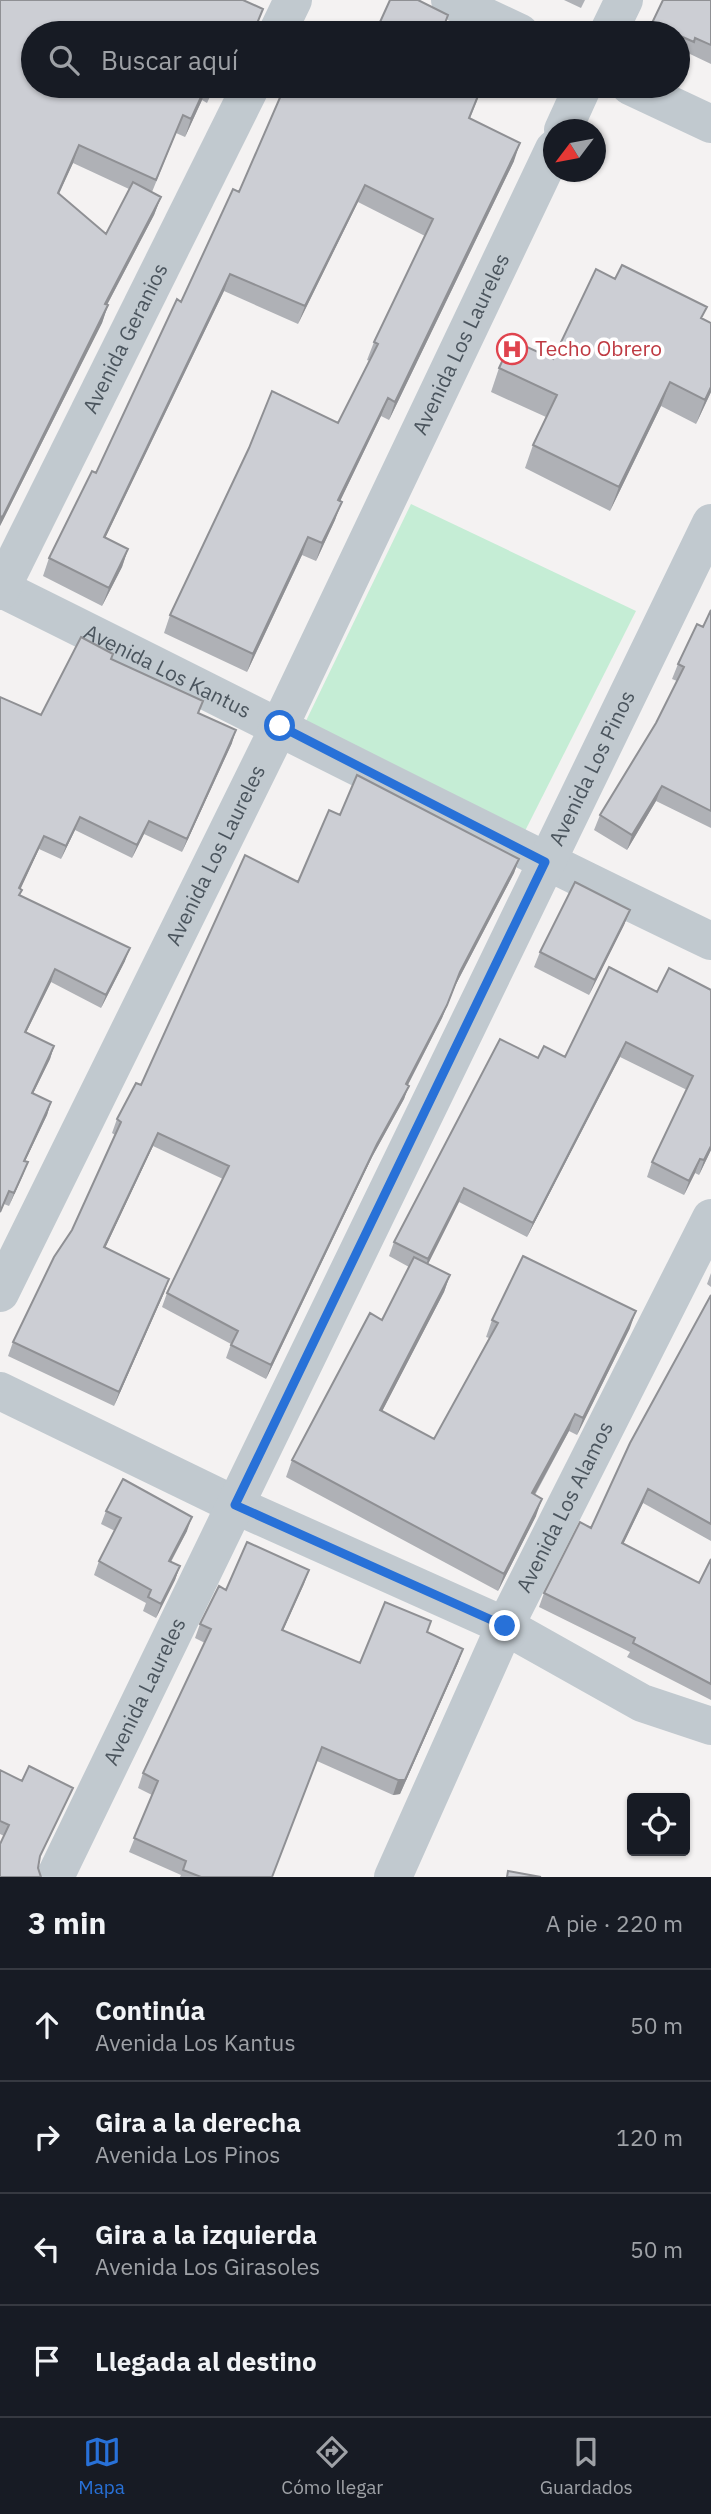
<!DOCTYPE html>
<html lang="es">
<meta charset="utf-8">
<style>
body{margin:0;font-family:"IBM Plex Sans",sans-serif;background:#20242c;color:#f1f3f6}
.controls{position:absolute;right:21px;bottom:21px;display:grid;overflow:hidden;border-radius:7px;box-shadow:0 2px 5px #0004}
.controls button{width:63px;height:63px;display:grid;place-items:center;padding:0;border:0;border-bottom:2px solid #363941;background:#171b24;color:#f1f3f6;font:35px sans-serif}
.compass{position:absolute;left:543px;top:119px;width:63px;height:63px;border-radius:50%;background:#171b24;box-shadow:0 2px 5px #0004;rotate:238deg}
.stop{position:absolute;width:21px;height:21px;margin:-16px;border:5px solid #2871d8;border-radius:50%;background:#fff}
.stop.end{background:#2871d8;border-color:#fff;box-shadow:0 2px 7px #0008}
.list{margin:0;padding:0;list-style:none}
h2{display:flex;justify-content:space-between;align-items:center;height:91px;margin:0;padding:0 28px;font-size:30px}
h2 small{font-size:23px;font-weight:400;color:#9ea1a6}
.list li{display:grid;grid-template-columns:46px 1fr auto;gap:21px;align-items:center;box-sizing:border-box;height:112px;padding:0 28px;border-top:2px solid #363941}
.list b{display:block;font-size:26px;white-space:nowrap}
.list p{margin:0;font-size:23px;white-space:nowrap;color:#9ea1a6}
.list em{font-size:23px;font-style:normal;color:#9ea1a6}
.icon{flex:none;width:38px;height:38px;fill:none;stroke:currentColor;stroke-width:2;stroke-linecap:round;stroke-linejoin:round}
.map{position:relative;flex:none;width:711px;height:1877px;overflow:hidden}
.search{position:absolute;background:#171b24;box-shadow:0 2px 5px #0004;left:21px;right:21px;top:21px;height:77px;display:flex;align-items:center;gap:18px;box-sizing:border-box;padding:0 24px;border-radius:38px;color:#9ea1a6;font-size:26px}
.sheet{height:539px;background:#171b24}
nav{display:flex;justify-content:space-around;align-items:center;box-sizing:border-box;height:98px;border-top:2px solid #363941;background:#171b24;font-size:19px;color:#9ea1a6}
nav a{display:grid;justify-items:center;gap:4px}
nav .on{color:#2871d8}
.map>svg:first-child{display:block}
.green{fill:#c5edd5}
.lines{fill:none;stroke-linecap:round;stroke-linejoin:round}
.street{stroke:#c1c9cf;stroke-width:38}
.wall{fill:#afb1b6;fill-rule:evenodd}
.shaded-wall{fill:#8f9094}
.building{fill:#ccced4;stroke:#8f9094;stroke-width:2}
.route{stroke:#2871d8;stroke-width:9}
.labels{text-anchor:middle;stroke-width:7;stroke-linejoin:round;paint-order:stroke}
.street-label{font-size:21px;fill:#4b555e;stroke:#fff}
.health-label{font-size:21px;fill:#be3a42;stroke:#fff;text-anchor:start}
</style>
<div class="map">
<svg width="711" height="1877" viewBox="0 0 711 1877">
<rect width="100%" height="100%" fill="#f4f2f2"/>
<!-- green -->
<path class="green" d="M411 504 636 611 525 831 305 723Z"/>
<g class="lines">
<!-- street -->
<g class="street">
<path d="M450 0 520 33"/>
<path d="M277 33 293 0"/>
<path d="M608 33 624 0"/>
<path d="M630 86 711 124"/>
<path d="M563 130 583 86"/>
<path id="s1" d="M0 588C237 705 472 827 711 941"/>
<path id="s2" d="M0 591 251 86"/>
<path id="s3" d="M0 1293 280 725 554 149"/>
<path d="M0 1391 235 1505 505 1626 642 1703 711 1726"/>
<path id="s4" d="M55 1877 711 523"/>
<path id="s5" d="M393 1877 505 1626 711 1218"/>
</g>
</g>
<!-- wall -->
<path class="wall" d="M564 0H585L581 8Z
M711 0V64L690 54 688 57 678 53V33H649L652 23Z
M33 86H215L207 103 202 100 185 137 176 133 152 192 161 197 154 215 107 305H108L102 323 0 526ZM73 163 129 189 106 234 59 194Z
M285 86H483L470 118 514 161 389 420 381 416 340 501 335 520 316 561 302 555 247 672 164 633 170 615 338 423 370 361 367 360 374 342 425 236 358 202 298 324 224 291 105 538 128 549 122 567 102 606 43 576 49 558 96 473 181 302 239 192Z
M615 279 711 323V392L696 424 661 406 610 511 525 468 533 445 546 417 491 392 499 368 553 359Z
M711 610V828L656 801 627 850 594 830 600 815 656 723 677 681 672 679 678 664 703 627Z
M111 659 199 713 232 743 182 852 144 834 132 858 75 830 61 859 39 849 20 889V895L125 961 101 1008 51 982 26 1032 54 1046 50 1059 33 1093 51 1102 47 1115 25 1161 28 1162 9 1206 4 1204 0 697 41 715Z
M340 815 519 859 514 873 455 986 442 1018 408 1085 404 1099 372 1157 266 1379 226 1358 231 1344 162 1307 167 1293 223 1179 153 1146 105 1248 169 1279 164 1293 114 1406 8 1356 13 1342 72 1230 115 1135 112 1133 117 1119 141 1085 298 882Z
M630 910 624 925 589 995 534 967 540 952Z
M711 990V1150L699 1175 695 1173 684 1195 647 1177 652 1162 687 1090 620 1057 527 1237 459 1202 428 1264 450 1275 444 1292 382 1411 434 1439 489 1338 486 1337 492 1320 630 1328 577 1435 569 1431 535 1495 536 1516 498 1591 286 1477 292 1460 382 1320 409 1267 389 1256 394 1242 538 1058 565 1057 657 992Z
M711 1273V1287L707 1284Z
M711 1295V1541L643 1503 623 1544 699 1583 711 1559V1700L627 1657 630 1652 539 1607 544 1593 591 1528Z
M106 1511 187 1531 171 1562 180 1566 175 1580 156 1618 143 1611 146 1603 94 1575 99 1561 115 1531 101 1524Z
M309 1570 283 1630 360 1663 427 1632 463 1649 458 1663 400 1794 393 1795 317 1761 272 1877H180L181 1875 129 1852 152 1795 138 1788 143 1773 205 1643 195 1638 200 1624 226 1590Z
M0 1770 22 1781 68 1799 4 1836 0 1834Z"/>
<!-- shaded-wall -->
<path class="shaded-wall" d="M207 86 202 100 185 137 191 119Z
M520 143 514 161 389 420 395 402Z
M79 145 73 163 51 210 58 193Z
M365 185 358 202 298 324 305 306Z
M161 197 154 215 98 322 105 304Z
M230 274 224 291 97 555 104 537Z
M108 305 102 323 0 526V517Z
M670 382 661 406 610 511 619 487Z
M711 387V392L696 424 705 400Z
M388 398 381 416 332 518 338 500Z
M342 502 335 520 316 561 322 543Z
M308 537 302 555 247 672 253 654Z
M128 549 122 567 102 606 109 588Z
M236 730 232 743 182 852 187 839Z
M662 786 656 801 627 850 632 835Z
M80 817 75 830 61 859 66 846Z
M149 821 144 834 132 858 137 845Z
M44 836 39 849 15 901 19 888Z
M519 859 514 873 455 986 442 1018 401 1098 406 1084 460 972Z
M630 910 624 925 589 995 595 980Z
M130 948 125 961 101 1008 106 995Z
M55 969 51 982 20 1045 25 1032Z
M626 1042 620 1057 527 1237 533 1223Z
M54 1046 50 1059 27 1106 32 1093Z
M409 1086 404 1099 372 1157 266 1379 271 1365 377 1144Z
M51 1102 47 1115 19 1174 24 1161Z
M158 1133 153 1146 99 1261 104 1247Z
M711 1146V1150L699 1175 704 1160Z
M700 1159 695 1173 684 1195 689 1181Z
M28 1162 23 1175 9 1206 14 1193Z
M464 1188 459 1202 423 1274 428 1259Z
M450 1275 444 1292 374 1427 380 1410Z
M169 1279 164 1293 114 1406 119 1392Z
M636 1311 630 1328 577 1435 583 1418Z
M575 1414 569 1431 526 1510 532 1493Z
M648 1489 643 1503 617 1557 622 1543Z
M542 1499 536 1516 498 1591 504 1574Z
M192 1517 187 1531 164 1574 169 1561Z
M180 1566 175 1580 156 1618 161 1604Z
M309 1570 304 1584 277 1644 282 1630Z
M463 1649 458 1663 400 1794 393 1795 398 1780Z"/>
<!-- building -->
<path class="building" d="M0 0H243L263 9 253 33H33V86H206L191 119 183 115 156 180 79 145 58 193 106 234 133 182 161 197 105 304 108 305 3 516 0 517Z
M390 0H418L448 15 445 23 470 33H375Z
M663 0H711V45L695 38 694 42 678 35V33H675L652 23Z
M285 86H482L469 118 520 143 395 402 388 398 338 500 342 502 322 543 308 537 253 654 170 615 249 448 272 391 338 423 378 344 374 342 433 219 365 185 305 306 230 274 104 537 128 549 109 588 49 558 92 471 96 473 177 299 181 302 233 189 239 192Z
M622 265 707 307 701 318 711 323V387L705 400 670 382 619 487 533 445 557 395 499 368 512 340 553 359 596 269 615 279Z
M711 610V811L662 786 632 835 600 815 656 723 684 667 678 664 697 624 703 627Z
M81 637 113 654 111 659 203 701 198 713 236 730 187 839 149 821 137 845 80 817 66 846 44 836 19 888 22 890 19 895 130 948 106 995 55 969 25 1032 54 1046 32 1093 51 1102 24 1161 28 1162 14 1193 9 1191 0 1212V697L41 715Z
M357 775 519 859 460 972 447 1005 406 1084 409 1086 377 1144 271 1365 231 1345 238 1331 167 1293 229 1166 158 1133 104 1247 169 1279 119 1392 13 1342 54 1257 72 1230 121 1122 117 1119 136 1083 141 1085 245 855 298 882 329 810 340 815Z
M575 882 630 910 595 980 540 952Z
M609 967 657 992 669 968 711 990V1146L704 1160 700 1159 689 1181 652 1162 693 1076 626 1042 533 1223 464 1188 428 1259 394 1242 500 1039 538 1058 544 1046 565 1057Z
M523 1256 636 1311 583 1418 575 1414 532 1493 542 1499 504 1574 292 1460 370 1313 382 1320 414 1257 450 1275 380 1410 434 1439 498 1323 492 1320Z
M711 1295V1524L648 1489 622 1543 699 1583 711 1559V1684L633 1643 635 1638 544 1593 580 1522 591 1528 630 1443Z
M123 1479 192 1517 169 1561 180 1566 161 1604 148 1597 151 1590 99 1561 121 1518 106 1511Z
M247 1542 309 1570 282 1630 360 1663 385 1602 431 1621 427 1632 463 1649 405 1780H398L322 1747 272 1877H201L183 1870 186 1861 134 1838 158 1781 143 1773 211 1629 200 1624 219 1586 226 1590Z
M29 1766 73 1788 40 1856 38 1868 41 1877H0V1844L9 1825 0 1821V1770L22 1781Z
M508 1871 541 1877H507Z"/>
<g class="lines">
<!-- route -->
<path class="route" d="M280 726 545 862 235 1505 505 1626"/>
</g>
<!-- icons -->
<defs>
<g id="hospital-ring" transform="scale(1.575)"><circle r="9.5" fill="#fff" stroke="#e0444e" stroke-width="1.5"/><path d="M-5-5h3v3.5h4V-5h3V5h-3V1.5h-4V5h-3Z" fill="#e0444e"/></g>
</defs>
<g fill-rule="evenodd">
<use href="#hospital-ring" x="512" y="349"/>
</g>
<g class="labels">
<!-- street labels -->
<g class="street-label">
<text dy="7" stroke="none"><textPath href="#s2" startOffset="282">Avenida Geranios</textPath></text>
<text dy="7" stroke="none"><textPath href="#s3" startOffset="1055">Avenida Los Laureles</textPath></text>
<text dy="7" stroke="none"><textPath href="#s1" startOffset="187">Avenida Los Kantus</textPath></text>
<text dy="7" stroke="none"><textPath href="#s4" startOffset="1232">Avenida Los Pinos</textPath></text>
<text dy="7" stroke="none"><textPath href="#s3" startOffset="488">Avenida Los Laureles</textPath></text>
<text dy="7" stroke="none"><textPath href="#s5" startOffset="408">Avenida Los Alamos</textPath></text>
<text dy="7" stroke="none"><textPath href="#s4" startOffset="206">Avenida Laureles</textPath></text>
</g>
<!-- health labels -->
<g class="health-label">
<text x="535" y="356">Techo Obrero</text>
</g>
</g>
</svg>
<div class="controls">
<button><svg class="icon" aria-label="locate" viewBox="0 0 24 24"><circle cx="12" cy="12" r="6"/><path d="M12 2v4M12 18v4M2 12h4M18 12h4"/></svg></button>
</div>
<svg class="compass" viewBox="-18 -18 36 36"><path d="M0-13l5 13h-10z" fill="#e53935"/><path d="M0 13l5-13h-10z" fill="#9ea1a6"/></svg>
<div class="stop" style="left:280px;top:726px"></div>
<div class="stop end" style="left:505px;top:1626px"></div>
<div class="search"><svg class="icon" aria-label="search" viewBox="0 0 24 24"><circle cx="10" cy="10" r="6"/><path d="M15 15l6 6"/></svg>Buscar aquí</div>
</div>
<section class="sheet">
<h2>3 min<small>A pie · 220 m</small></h2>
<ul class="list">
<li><svg class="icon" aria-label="ahead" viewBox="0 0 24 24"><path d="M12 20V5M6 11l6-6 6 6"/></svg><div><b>Continúa</b><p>Avenida Los Kantus</p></div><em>50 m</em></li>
<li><svg class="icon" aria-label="right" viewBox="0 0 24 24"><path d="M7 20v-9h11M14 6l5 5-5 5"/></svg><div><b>Gira a la derecha</b><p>Avenida Los Pinos</p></div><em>120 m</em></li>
<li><svg class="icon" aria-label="left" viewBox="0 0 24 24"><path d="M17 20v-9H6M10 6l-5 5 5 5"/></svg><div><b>Gira a la izquierda</b><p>Avenida Los Girasoles</p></div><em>50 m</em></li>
<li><svg class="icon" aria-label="arrive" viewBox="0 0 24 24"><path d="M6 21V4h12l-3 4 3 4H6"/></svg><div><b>Llegada al destino</b></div></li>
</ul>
</section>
<nav>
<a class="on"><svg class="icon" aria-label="map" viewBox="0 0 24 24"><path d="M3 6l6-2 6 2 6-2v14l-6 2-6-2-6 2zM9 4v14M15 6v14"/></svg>Mapa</a>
<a><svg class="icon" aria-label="directions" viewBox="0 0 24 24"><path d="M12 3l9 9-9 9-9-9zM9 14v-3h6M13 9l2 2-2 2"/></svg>Cómo llegar</a>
<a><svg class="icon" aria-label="saved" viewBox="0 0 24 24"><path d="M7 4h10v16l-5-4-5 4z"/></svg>Guardados</a>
</nav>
